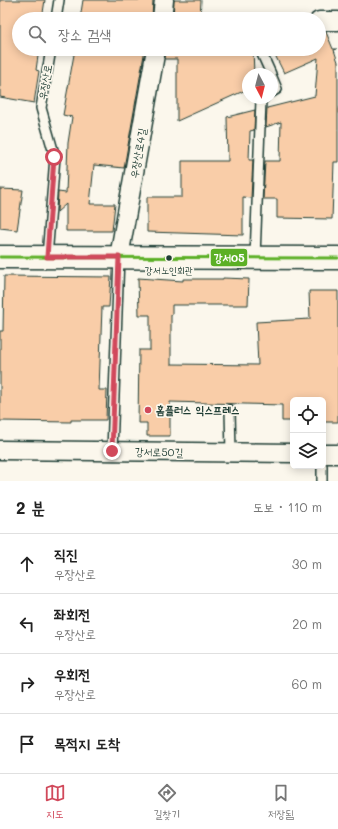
<!DOCTYPE html>
<html lang="ko">
<meta charset="utf-8">
<style>
body{margin:0;font-family:Mali,"Poor Story",sans-serif;background:#f6f6f6;color:#222}
.controls{position:absolute;right:12px;bottom:12px;display:grid;overflow:hidden;border-radius:6px;box-shadow:0 2px 10px #0003}
.controls button{width:36px;height:36px;display:grid;place-items:center;padding:0;border:0;border-bottom:1px solid #e0e0e0;background:#fff;color:#222;font:20px sans-serif}
.compass{position:absolute;left:242px;top:68px;width:36px;height:36px;border-radius:50%;background:#fff;box-shadow:0 2px 10px #0003;rotate:173deg}
.stop{position:absolute;width:12px;height:12px;margin:-9px;border:3px solid #d1495b;border-radius:50%;background:#fff}
.stop.end{background:#d1495b;border-color:#fff;box-shadow:0 1px 4px #0008}
.list{margin:0;padding:0;list-style:none}
h2{display:flex;justify-content:space-between;align-items:center;height:52px;margin:0;padding:0 16px;font-size:17px}
h2 small{font-size:13px;font-weight:400;color:#767676}
.list li{display:grid;grid-template-columns:26px 1fr auto;gap:12px;align-items:center;box-sizing:border-box;height:60px;padding:0 16px;border-top:1px solid #e0e0e0}
.list b{display:block;font-size:15px;white-space:nowrap}
.list p{margin:0;font-size:13px;white-space:nowrap;color:#767676}
.list em{font-size:13px;font-style:normal;color:#767676}
.icon{flex:none;width:22px;height:22px;fill:none;stroke:currentColor;stroke-width:2;stroke-linecap:round;stroke-linejoin:round}
.map{position:relative;flex:none;width:338px;height:481px;overflow:hidden}
.search{position:absolute;background:#fff;box-shadow:0 2px 10px #0003;left:12px;right:12px;top:12px;height:44px;display:flex;align-items:center;gap:10px;box-sizing:border-box;padding:0 14px;border-radius:22px;color:#767676;font-size:15px}
.sheet{height:292px;background:#fff}
nav{display:flex;justify-content:space-around;align-items:center;box-sizing:border-box;height:56px;border-top:1px solid #e0e0e0;background:#fff;font-size:11px;color:#767676}
nav a{display:grid;justify-items:center;gap:2px}
nav .on{color:#d1495b}
.map>svg:first-child{display:block}
.building{fill:#f9cda8;stroke:#1f3d34}
.lines{fill:none;stroke-linecap:round;stroke-linejoin:round}
.lane-casing{stroke:#1f3d34;stroke-width:12}
.street-casing{stroke:#1f3d34;stroke-width:21}
.secondary-casing{stroke:#1f3d34;stroke-width:25}
.lane{stroke:#fbf7ec;stroke-width:9}
.street{stroke:#fbf7ec;stroke-width:18}
.secondary{stroke:#fbf7ec;stroke-width:22}
.bus-1-casing{stroke:#fbf7ec;stroke-width:6}
.bus-1{stroke:#5bb025;stroke-width:3}
.route{stroke:#d1495b;stroke-width:5}
.bus-dot{fill:#1f3d34;stroke:#fbf7ec;stroke-width:1.5}
.poi-dot{fill:#d1495b;stroke:#fbf7ec;stroke-width:1.5}
.labels{text-anchor:middle;stroke-width:3.5;stroke-linejoin:round;paint-order:stroke}
.bus-label{font-size:10px;fill:#1f3d34;stroke:#fbf7ec}
.street-label{font-size:11px;fill:#1f3d34;stroke:#fbf7ec}
.poi-label{font-size:11px;font-weight:bold;fill:#1f3d34;stroke:#fbf7ec;text-anchor:start}
.line-badge{stroke:#fbf7ec;stroke-width:1.5}
.badge-label{font-size:11px;text-anchor:middle;font-weight:bold;fill:#fff}
</style>
<div class="map">
<svg width="338" height="481" viewBox="0 0 338 481">
<rect width="100%" height="100%" fill="#fbf7ec"/>
<filter id="ink" filterUnits="userSpaceOnUse"><feTurbulence type="fractalNoise" baseFrequency=".025" numOctaves="2"/><feDisplacementMap in="SourceGraphic" scale="8" xChannelSelector="R" yChannelSelector="G"/><feConvolveMatrix kernelMatrix="1 2 1 2 8 2 1 2 1" color-interpolation-filters="sRGB"/></filter>
<g filter="url(#ink)">
<!-- building -->
<path class="building" d="M0 0H45L42 19H19V49H39L36 70 39 71 34 103 0 97Z
M83 0H153L152 19H80Z
M174 0H201L200 19H173Z
M319 32H326L333 49H337L334 50 338 62V162H334L332 219 277 218V199H263L265 161H280L281 122 266 127 267 108 315 96 318 58 284 73 272 49H319Z
M75 49H145L124 168 94 165 90 204H115L112 231H66V204L57 212 58 192 66 193 68 143 72 117 63 115Z
M166 49H253L254 74H248V89L177 121V59H165Z
M255 110 254 130 250 131 249 160H253L251 198 243 197V235L147 232V197H182V161H228L227 117Z
M0 189 23 190 17 230 0 228Z
M4 276 111 277 109 307H102L99 390H107L106 420H71V422L0 421V331H3Z
M138 278 183 281V279H223V278L249 279 248 305H172V315H171V364L258 365 256 322 310 319 309 291H338V422H323V400H293V421H282V405L170 402V436H147V423H138L139 350H150V315H139Z"/>
<g class="lines">
<!-- lane casing -->
<g class="lane-casing">
<path id="lane" d="M56 19 59 0
M262 49V54L271 74
M272 77 277 89 272 92
M47 257 55 157 41 108 51 49
M255 257 261 100 264 98
M230 410 231 453
M112 451 119 257
M322 466V481"/>
</g>
<!-- street casing -->
<g class="street-casing">
<path id="street" d="M162 19 164 0
M319 21H338
M119 257 156 49
M0 450 293 453
M323 454H338"/>
</g>
<!-- secondary casing -->
<g class="secondary-casing">
<path id="secondary" d="M0 257 338 258"/>
</g>
<!-- lane -->
<use href="#lane" class="lane"/>
<!-- street -->
<use href="#street" class="street"/>
<!-- secondary -->
<use href="#secondary" class="secondary"/>
<!-- bus-1 casing -->
<g class="bus-1-casing">
<path id="bus-1" d="M0 257 338 258"/>
</g>
<!-- bus-1 -->
<use href="#bus-1" class="bus-1"/>
</g>
</g>
<g class="lines" filter="url(#ink)">
<!-- route -->
<path class="route" d="M54 157 47 257H119L112 451"/>
</g>
<!-- markers -->
<circle class="bus-dot" cx="169" cy="258" r="3.5"/>
<circle class="poi-dot" cx="148" cy="410" r="4"/>
<g class="labels">
<!-- bus labels -->
<g class="bus-label">
<text x="169" y="274">강서노인회관</text>
</g>
<!-- street labels -->
<g class="street-label">
<text transform="translate(45 82) rotate(-80)" y="4">우장산로</text>
<text transform="translate(138 153) rotate(-80)" y="4">우장산로4길</text>
<text transform="translate(159 452) rotate(1)" y="4">강서로50길</text>
</g>
<!-- poi labels -->
<g class="poi-label">
<text x="156" y="414">홈플러스 익스프레스</text>
</g>
</g>
<rect class="line-badge" x="210" y="248" width="38" height="19" rx="4" fill="#5bb025"/>
<g class="badge-label">
<text x="229" y="262">강서05</text>
</g>
</svg>
<div class="controls">
<button><svg class="icon" aria-label="locate" viewBox="0 0 24 24"><circle cx="12" cy="12" r="6"/><path d="M12 2v4M12 18v4M2 12h4M18 12h4"/></svg></button>
<button><svg class="icon" aria-label="layers" viewBox="0 0 24 24"><path d="M12 4l9 5-9 5-9-5zM3 14l9 5 9-5"/></svg></button>
</div>
<svg class="compass" viewBox="-18 -18 36 36"><path d="M0-13l5 13h-10z" fill="#e53935"/><path d="M0 13l5-13h-10z" fill="#767676"/></svg>
<div class="stop" style="left:54px;top:157px"></div>
<div class="stop end" style="left:112px;top:451px"></div>
<div class="search"><svg class="icon" aria-label="search" viewBox="0 0 24 24"><circle cx="10" cy="10" r="6"/><path d="M15 15l6 6"/></svg>장소 검색</div>
</div>
<section class="sheet">
<h2>2 분<small>도보 · 110 m</small></h2>
<ul class="list">
<li><svg class="icon" aria-label="ahead" viewBox="0 0 24 24"><path d="M12 20V5M6 11l6-6 6 6"/></svg><div><b>직진</b><p>우장산로</p></div><em>30 m</em></li>
<li><svg class="icon" aria-label="left" viewBox="0 0 24 24"><path d="M17 20v-9H6M10 6l-5 5 5 5"/></svg><div><b>좌회전</b><p>우장산로</p></div><em>20 m</em></li>
<li><svg class="icon" aria-label="right" viewBox="0 0 24 24"><path d="M7 20v-9h11M14 6l5 5-5 5"/></svg><div><b>우회전</b><p>우장산로</p></div><em>60 m</em></li>
<li><svg class="icon" aria-label="arrive" viewBox="0 0 24 24"><path d="M6 21V4h12l-3 4 3 4H6"/></svg><div><b>목적지 도착</b></div></li>
</ul>
</section>
<nav>
<a class="on"><svg class="icon" aria-label="map" viewBox="0 0 24 24"><path d="M3 6l6-2 6 2 6-2v14l-6 2-6-2-6 2zM9 4v14M15 6v14"/></svg>지도</a>
<a><svg class="icon" aria-label="directions" viewBox="0 0 24 24"><path d="M12 3l9 9-9 9-9-9zM9 14v-3h6M13 9l2 2-2 2"/></svg>길찾기</a>
<a><svg class="icon" aria-label="saved" viewBox="0 0 24 24"><path d="M7 4h10v16l-5-4-5 4z"/></svg>저장됨</a>
</nav>
